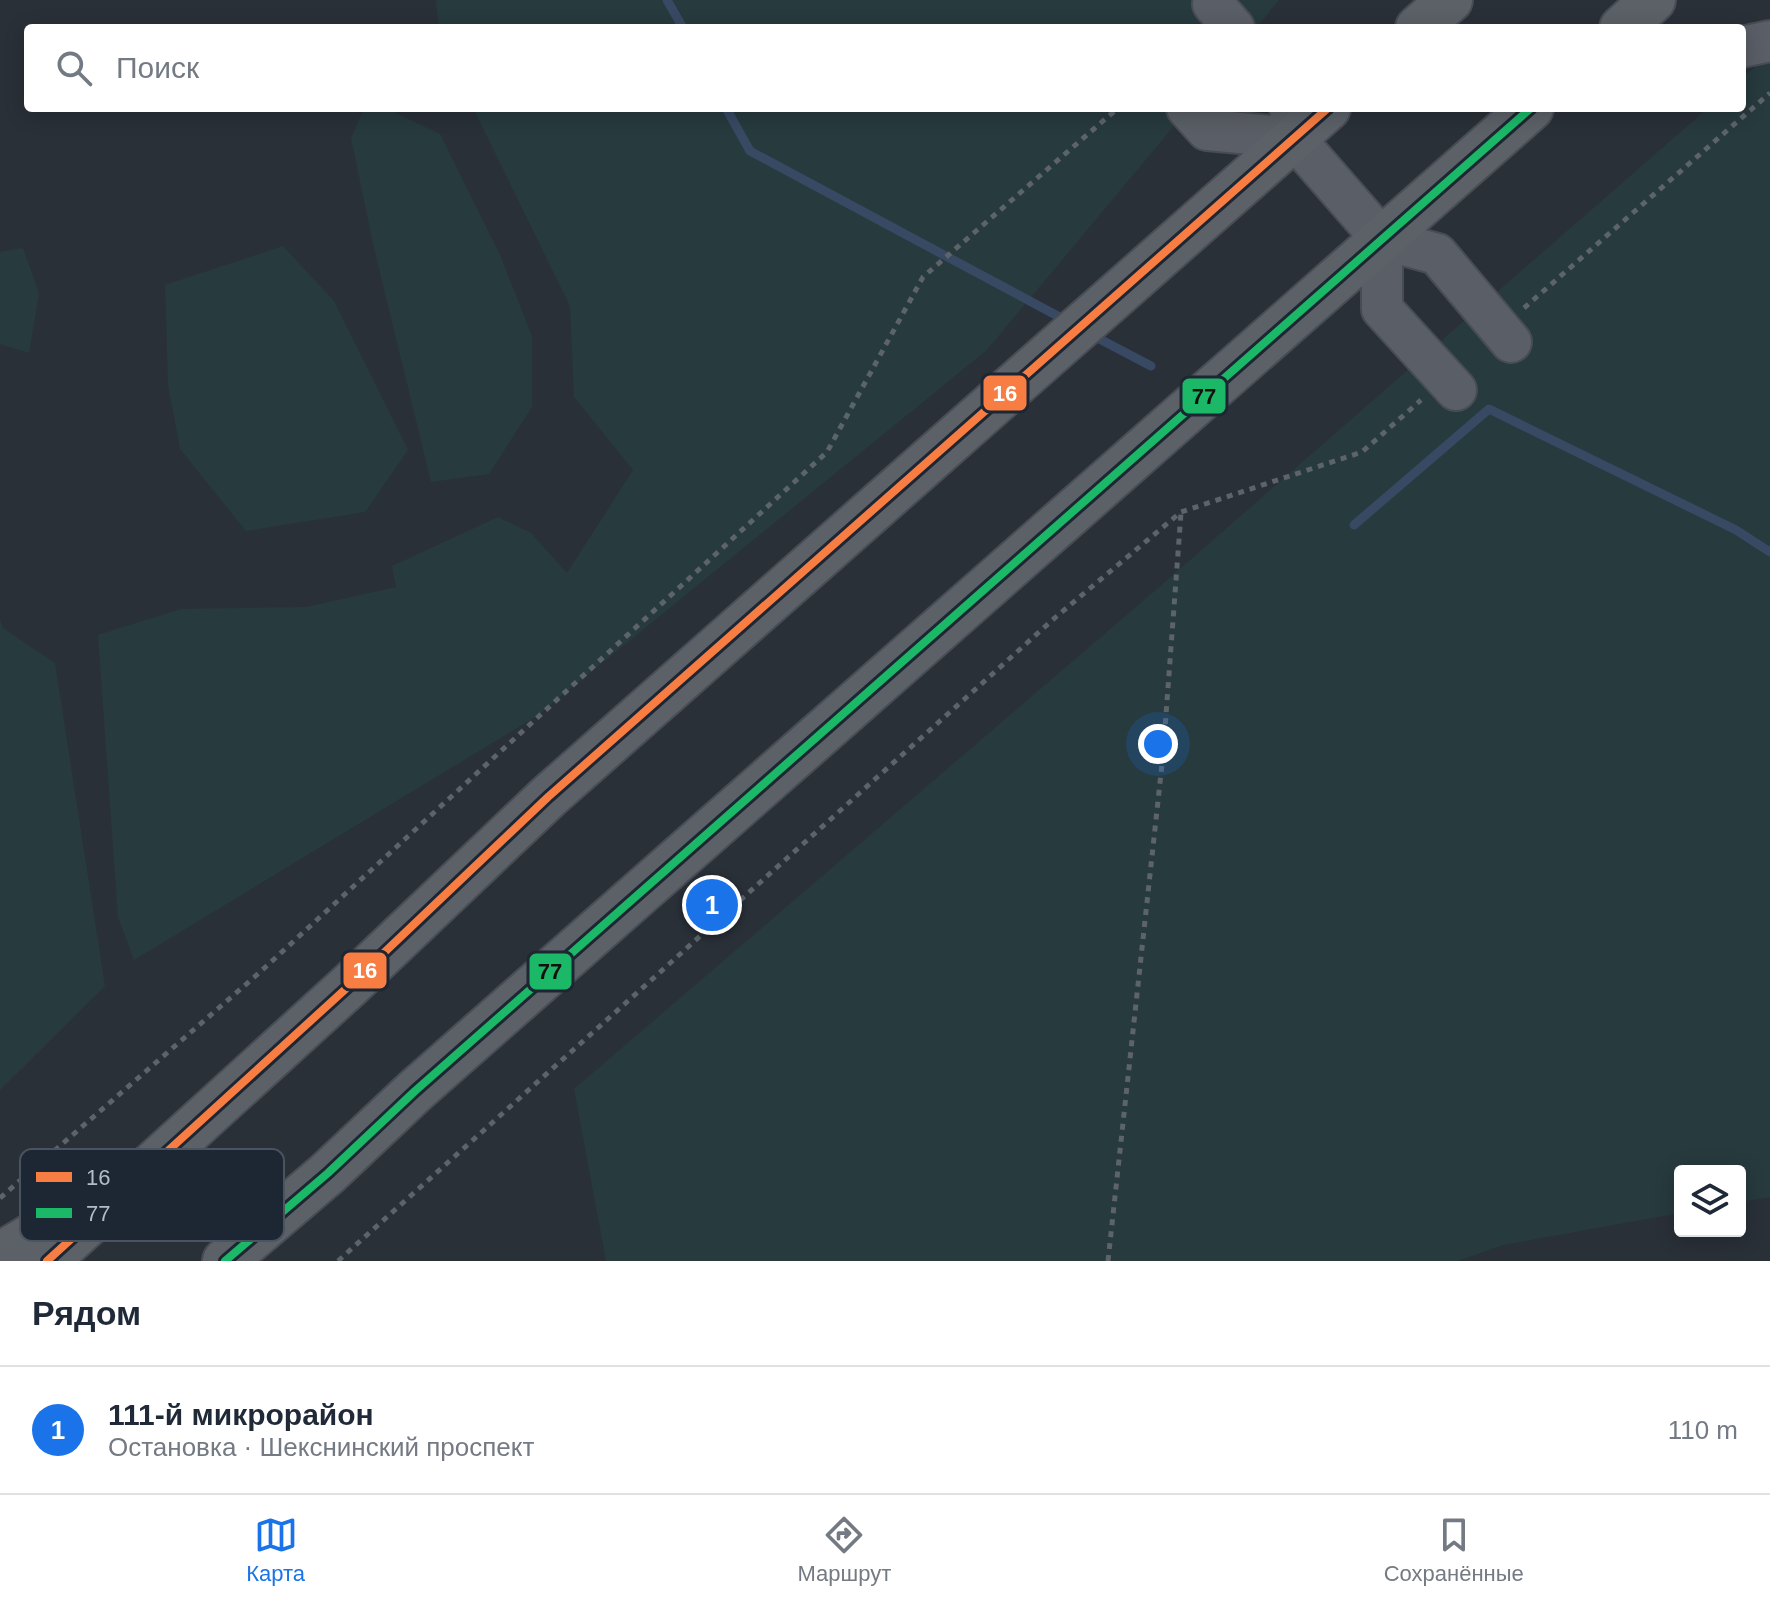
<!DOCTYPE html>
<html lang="ru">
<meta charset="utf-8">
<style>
body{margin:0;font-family:Arial,sans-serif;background:#f6f6f7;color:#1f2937}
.controls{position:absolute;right:24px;bottom:24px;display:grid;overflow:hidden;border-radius:8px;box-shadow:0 4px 20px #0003}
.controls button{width:72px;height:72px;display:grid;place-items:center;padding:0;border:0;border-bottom:2px solid #e0e1e3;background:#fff;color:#1f2937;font:40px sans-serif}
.you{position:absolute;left:1158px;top:744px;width:28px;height:28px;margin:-20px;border:6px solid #fff;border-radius:50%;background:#1a73e8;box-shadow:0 0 0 12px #1a73e833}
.badge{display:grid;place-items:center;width:52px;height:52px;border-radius:50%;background:#1a73e8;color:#fff;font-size:26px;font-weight:700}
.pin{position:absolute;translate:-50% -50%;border:4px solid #fff;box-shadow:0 2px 8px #0006}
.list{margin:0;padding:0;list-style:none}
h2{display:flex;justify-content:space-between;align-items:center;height:104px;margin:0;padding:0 32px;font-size:34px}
h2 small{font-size:26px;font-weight:400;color:#747a83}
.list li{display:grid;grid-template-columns:52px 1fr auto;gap:24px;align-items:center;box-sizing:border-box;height:128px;padding:0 32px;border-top:2px solid #e0e1e3}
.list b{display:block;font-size:30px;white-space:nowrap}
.list p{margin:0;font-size:26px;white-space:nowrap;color:#747a83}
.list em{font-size:26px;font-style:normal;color:#747a83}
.icon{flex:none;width:44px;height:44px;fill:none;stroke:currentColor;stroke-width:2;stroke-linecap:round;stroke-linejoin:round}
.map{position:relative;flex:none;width:1770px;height:1261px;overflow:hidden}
.search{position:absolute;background:#fff;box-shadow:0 4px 20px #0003;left:24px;right:24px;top:24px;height:88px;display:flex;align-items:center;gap:20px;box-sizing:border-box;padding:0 28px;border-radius:8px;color:#747a83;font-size:30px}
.sheet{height:232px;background:#fff}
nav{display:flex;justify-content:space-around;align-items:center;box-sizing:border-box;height:112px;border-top:2px solid #e0e1e3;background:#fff;font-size:22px;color:#747a83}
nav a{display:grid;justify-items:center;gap:4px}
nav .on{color:#1a73e8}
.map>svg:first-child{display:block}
.green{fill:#273a3e}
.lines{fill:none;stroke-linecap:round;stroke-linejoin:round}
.stream{stroke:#384963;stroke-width:9}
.minor-casing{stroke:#484c53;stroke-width:44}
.major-casing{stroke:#484c55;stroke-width:48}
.path{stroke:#5d636a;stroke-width:5;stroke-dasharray:6 6;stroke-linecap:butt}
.minor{stroke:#5a5e66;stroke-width:40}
.major{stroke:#5c6168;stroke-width:44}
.bus-1-casing{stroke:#1d2633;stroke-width:14}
.bus-2-casing{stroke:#1d2633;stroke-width:14}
.bus-1{stroke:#f77d43;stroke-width:8}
.bus-2{stroke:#1ab867;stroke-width:8}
.key{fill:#1d2633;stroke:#4a5360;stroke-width:2}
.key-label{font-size:22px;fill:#b4bcc9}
.line-badge{stroke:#1d2633;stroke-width:3}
.badge-label{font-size:22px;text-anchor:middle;font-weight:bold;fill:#fff}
.pale-badge-label{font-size:22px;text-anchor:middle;font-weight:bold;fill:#111}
</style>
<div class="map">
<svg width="1770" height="1261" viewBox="0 0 1770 1261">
<rect width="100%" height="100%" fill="#2a3038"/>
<!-- green -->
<path class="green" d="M436 0H1279L1256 28H439Z
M1770 54V1197L1740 1202V1171H1680V1213L1503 1245 1458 1261H606L574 1089 1158 588 1708 108H1742V78Z
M364 108H385L440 134 500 255 532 336V407L489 474 431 482 374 248 351 138Z
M473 108H1189L987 350 537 716 134 960 118 917 98 635 181 609 306 607 396 587 392 566 498 517 531 533 567 573 633 470 574 397 570 306Z
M283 246 334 301 408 450 365 512 246 531 180 449 168 385 165 285Z
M23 248 39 293 29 353 0 344V252Z
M0 620 3 628 55 663 105 986 0 1090Z"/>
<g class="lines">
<!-- stream -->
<path class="stream" d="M667 0 683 28
M726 108 750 151 1067 321
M1090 334 1151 366
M1354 525 1489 409 1736 530 1770 552"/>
<!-- minor casing -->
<g class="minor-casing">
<path id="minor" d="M1213 4 1234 28
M1742 47 1770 41
M1187 108 1207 130 1294 138
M1290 108 1294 138 1382 239 1437 254 1511 342
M1382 239V309L1456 390"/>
</g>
<!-- major casing -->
<g class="major-casing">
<path id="major" d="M1418 28 1450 0
M1622 28 1653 0
M0 1255 40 1231 75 1203
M47 1261 350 985 548 797 1328 108
M225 1261 328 1173 415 1091 1531 108"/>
</g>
<!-- path -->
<path class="path" d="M1524 308 1770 93
M0 1198 259 973 827 452 923 277 1118 108
M338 1261 1057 616 1181 512 1362 452 1421 400
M1108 1261 1163 755 1181 513"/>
<!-- minor -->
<use href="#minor" class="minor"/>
<!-- major -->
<use href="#major" class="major"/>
<!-- bus-1 casing -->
<g class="bus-1-casing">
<path id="bus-1" d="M47 1261 350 985 548 797 1328 108"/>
</g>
<!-- bus-2 casing -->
<g class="bus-2-casing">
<path id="bus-2" d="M225 1261 328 1173 415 1091 1531 108"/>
</g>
<!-- bus-1 -->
<use href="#bus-1" class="bus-1"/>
<!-- bus-2 -->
<use href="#bus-2" class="bus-2"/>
</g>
<!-- legend -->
<rect x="20" y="1149" width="264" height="92" rx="12" class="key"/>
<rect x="36" y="1172" width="36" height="10" fill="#f77d43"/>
<rect x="36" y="1208" width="36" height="10" fill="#1ab867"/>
<g class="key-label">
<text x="86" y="1185">16</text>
<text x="86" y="1221">77</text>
</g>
<g class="line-badge">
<rect x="982" y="374" width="46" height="38" rx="8" fill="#f77d43"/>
<rect x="1181" y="377" width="46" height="38" rx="8" fill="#1ab867"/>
<rect x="342" y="951" width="46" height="39" rx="8" fill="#f77d43"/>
<rect x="528" y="952" width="45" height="39" rx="8" fill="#1ab867"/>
</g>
<g class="badge-label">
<text x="1005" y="401">16</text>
<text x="365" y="978">16</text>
</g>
<g class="pale-badge-label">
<text x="1204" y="404">77</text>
<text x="550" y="979">77</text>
</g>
</svg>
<div class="controls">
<button><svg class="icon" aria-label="layers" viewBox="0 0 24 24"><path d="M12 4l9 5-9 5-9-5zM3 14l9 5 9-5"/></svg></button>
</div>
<div class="you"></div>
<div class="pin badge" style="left:712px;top:905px">1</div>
<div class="search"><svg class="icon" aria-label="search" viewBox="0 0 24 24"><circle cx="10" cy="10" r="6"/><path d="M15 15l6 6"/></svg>Поиск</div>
</div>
<section class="sheet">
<h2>Рядом<small></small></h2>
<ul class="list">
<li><span class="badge">1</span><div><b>111-й микрорайон</b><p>Остановка · Шекснинский проспект</p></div><em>110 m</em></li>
</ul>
</section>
<nav>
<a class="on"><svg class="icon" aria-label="map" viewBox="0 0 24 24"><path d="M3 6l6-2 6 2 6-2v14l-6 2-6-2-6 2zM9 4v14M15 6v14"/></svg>Карта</a>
<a><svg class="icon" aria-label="directions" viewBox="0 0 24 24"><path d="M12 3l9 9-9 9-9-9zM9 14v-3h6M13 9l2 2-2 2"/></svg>Маршрут</a>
<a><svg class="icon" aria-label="saved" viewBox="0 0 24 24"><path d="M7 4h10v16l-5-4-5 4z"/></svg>Сохранённые</a>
</nav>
